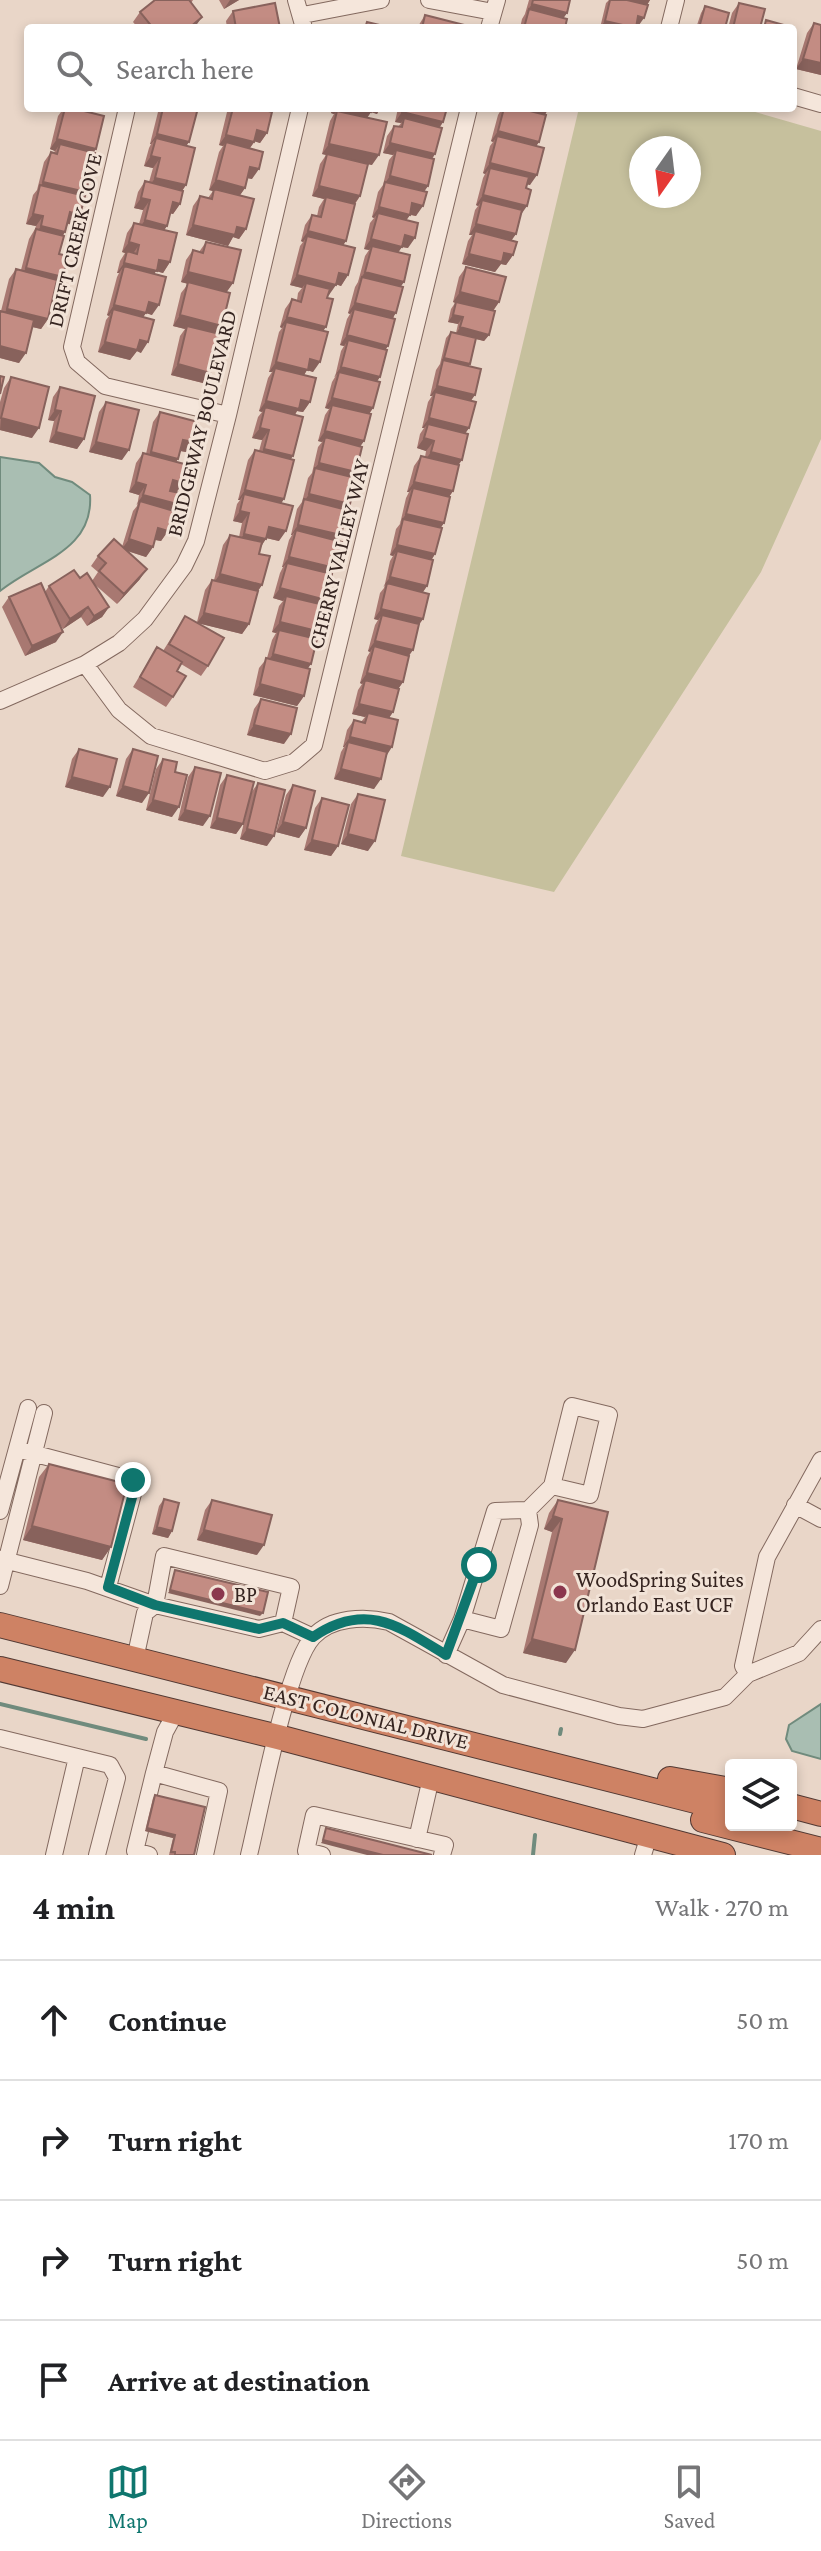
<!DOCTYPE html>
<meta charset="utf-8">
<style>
body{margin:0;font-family:"Crimson Pro",serif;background:#f2f2f2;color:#202124}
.controls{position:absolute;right:24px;bottom:24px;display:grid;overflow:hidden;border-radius:8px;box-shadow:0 4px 12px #0003}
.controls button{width:72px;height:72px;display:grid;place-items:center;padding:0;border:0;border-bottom:2px solid #e0e0e0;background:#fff;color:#202124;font:40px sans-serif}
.compass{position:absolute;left:629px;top:136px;width:72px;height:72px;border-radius:50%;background:#fff;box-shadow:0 4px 12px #0003;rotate:194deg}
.stop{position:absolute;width:24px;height:24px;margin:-18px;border:6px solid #0f766e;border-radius:50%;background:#fff}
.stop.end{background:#0f766e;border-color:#fff;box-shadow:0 2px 8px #0008}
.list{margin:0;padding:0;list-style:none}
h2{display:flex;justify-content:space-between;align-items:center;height:104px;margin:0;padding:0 32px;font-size:34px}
h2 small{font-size:26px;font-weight:400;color:#757577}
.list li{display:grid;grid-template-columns:52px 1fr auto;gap:24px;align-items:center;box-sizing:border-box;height:120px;padding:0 32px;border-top:2px solid #e0e0e0}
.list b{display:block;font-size:30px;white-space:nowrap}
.list em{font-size:26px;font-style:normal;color:#757577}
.icon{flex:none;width:44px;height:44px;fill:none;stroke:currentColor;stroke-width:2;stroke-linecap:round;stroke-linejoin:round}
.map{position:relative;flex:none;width:821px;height:1855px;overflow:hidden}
.search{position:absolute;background:#fff;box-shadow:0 4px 12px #0003;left:24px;right:24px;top:24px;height:88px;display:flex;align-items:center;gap:20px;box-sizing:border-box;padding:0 28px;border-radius:8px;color:#757577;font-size:30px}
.sheet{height:584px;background:#fff}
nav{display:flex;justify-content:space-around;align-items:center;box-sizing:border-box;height:112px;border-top:2px solid #e0e0e0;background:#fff;font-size:22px;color:#757577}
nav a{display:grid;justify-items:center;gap:4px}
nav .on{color:#0f766e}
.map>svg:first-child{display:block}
.green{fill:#c6c09d;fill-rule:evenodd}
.water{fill:#a9beb2;stroke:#708b7d;stroke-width:2}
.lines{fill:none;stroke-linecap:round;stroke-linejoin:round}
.stream{stroke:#708b7d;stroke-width:4}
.minor-casing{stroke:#83695f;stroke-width:18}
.highway-casing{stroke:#523933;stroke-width:26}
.minor{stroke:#f5e6db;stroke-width:16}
.highway{stroke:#ce8264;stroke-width:24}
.wall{fill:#a87871}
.shaded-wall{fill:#88625c}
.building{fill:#c38c83;stroke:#88625c;stroke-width:2}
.route{stroke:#0f766e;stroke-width:10}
.poi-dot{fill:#8b374e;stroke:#f2e3d7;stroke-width:3}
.labels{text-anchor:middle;stroke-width:6;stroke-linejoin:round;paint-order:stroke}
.street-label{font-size:22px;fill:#362521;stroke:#f2e3d7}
.poi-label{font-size:22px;fill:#362521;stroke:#f2e3d7;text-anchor:start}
</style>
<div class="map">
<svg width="821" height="1855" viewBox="0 0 821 1855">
<rect width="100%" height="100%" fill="#e9d6c8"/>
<!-- green -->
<path class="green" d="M579 108H651L660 112 662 108H741L821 131V439L761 572 554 892 401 856ZM641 148H689V196H641Z"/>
<!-- water -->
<path class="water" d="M0 457 39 463 55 477 72 482 90 495C94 551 37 561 0 591Z
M821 1704V1759L792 1751 786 1739 789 1725Z"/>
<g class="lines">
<!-- stream -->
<path class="stream" d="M0 1704 146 1739
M560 1734 561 1729
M533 1855 535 1835"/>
<!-- minor casing -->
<g class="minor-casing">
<path id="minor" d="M296 0 304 28
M429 0 493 12
M303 15 381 0
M489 28 497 0
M669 28 676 0
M793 96 821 104
M127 108 72 347 77 362 105 386 228 415
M85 664 119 710 151 736 265 771 294 762 314 745 469 108
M0 701 85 664 119 643 145 619 184 566 196 541 228 415 300 108
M17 1449 133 1480 134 1490 108 1587
M795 1505 821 1519
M528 1510 552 1486 590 1495 609 1415 572 1406 552 1486
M0 1511 28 1408
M0 1559 87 1581 155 1605 164 1556 291 1587 283 1623
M0 1586 44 1413
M446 1655 462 1619 501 1629 530 1525 528 1510 495 1511 462 1619
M135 1659 145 1613 155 1605 259 1629 283 1623 313 1637
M748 1674 743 1666 767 1557 821 1460
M176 1712 165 1732 154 1773 219 1791 205 1855
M0 1738 110 1765 117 1778 97 1855
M417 1839 431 1778
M54 1855 77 1757
M149 1855 135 1851 154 1773
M249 1855C260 1810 287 1665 313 1637 331 1617 365 1616 389 1622L503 1685 619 1716 643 1719 725 1697 748 1674 799 1653 821 1629
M322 1855 306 1851 314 1815 445 1845 442 1855
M643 1855 649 1835"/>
</g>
<!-- highway casing -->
<g class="highway-casing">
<path id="highway" d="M0 1625 731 1810
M0 1669 278 1737 723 1855
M670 1779 731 1790
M791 1806 821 1814
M703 1820 821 1850"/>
</g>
<!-- minor -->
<use href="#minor" class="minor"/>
<!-- highway -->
<use href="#highway" class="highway"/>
</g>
<!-- wall -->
<path class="wall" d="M155 0H193L191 3 194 28H138L133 22 140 12Z
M219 0H239L224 9Z
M529 0H570L567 13 563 18 565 28H520L522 19 525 14Z
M609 0H650L647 5 639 25 637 24 636 28H600L606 3Z
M739 3 760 28H728L732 13Z
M705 6 725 28H696L701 13Z
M233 11 280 28H227L226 21Z
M425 15 467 28H417Z
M814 23 821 25V75L796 69 807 33Z
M64 108H72L93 152 86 192 83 196 80 215 73 225 68 224 63 236 59 254 56 287 48 319 41 329 32 327 19 363 0 358V311H1L9 279 16 269 21 270 29 239 35 229 36 226 26 224 33 195 37 190 44 162 51 152 53 153 55 151 50 149 58 116Z
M159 108H198L187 145 186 185 182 191 180 204 173 214 170 213 167 226 164 230 170 262 163 273 156 271 154 274 152 315 146 313 143 317 141 353 137 351 130 360 98 352 106 320 109 316 107 315 117 277 119 273H117L120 261 125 253 122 252 127 233 134 223 139 224 143 210 134 208 138 192 145 181 149 182 153 168 144 166 149 148 151 144H150Z
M230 108H258L267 133 260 143 255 141 250 148 252 179 247 178 245 188 240 195 246 229 239 239 233 237 228 246 186 235 193 206 200 196 208 198 213 191 209 190 219 152 223 146 219 145 227 112Z
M332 108H380L377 114 371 112 367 118 372 165 368 164 360 196 355 204 346 241 343 245 348 275 341 286 336 284 328 295 323 331 313 372 307 370 304 375 310 402 303 412 297 411 295 415 291 459 281 503 279 541 266 538 261 547 259 554 262 585 257 592 249 624 242 634 198 623 208 666 201 676 181 664 177 671 173 697 166 707 133 687 157 647 163 651 185 616 197 622 205 590 212 580H214L223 545 230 535 239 537 242 523 233 521 237 504 240 500H238L248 460 255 450 259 451 262 440 252 438 258 417 262 412 259 411 268 378 272 372H269L279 332 282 328 280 327 285 309 292 299 297 300 298 293 302 288 290 285 300 246 303 242 301 241 305 225 312 215 317 216 319 207 324 199 312 196 320 164 326 155 322 154 330 121 334 114 331 113Z
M398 108H447L443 122 440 127 435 154 432 159 428 186 424 191 416 216 410 215 406 220 408 248 402 247 398 252 400 286 388 346 385 350 380 377 377 381 373 408 369 414 364 441 360 446 346 510 337 541 335 568 331 574 326 600 322 605 317 631 312 638 304 696 297 706 253 695 259 668 267 658 272 640 276 633 272 632 279 606 283 601 273 598 280 573 283 567H282L289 540 292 535H291L297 509 302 502 308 478 312 473 318 447 322 442 318 441 325 415 329 409 325 408 332 382 335 377 341 351 344 346 340 345 347 319 350 314 348 313 355 287 358 282 365 256 369 250 364 249 370 223 374 218 372 217 378 192 383 185 389 160 393 155 383 153 387 136 394 126 398 127 401 123 395 122Z
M500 108H548L545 115 539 142 536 146 530 185 527 184 516 234 511 240 513 255 506 265 501 264 495 272 462 264 468 241 472 235H469L475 210 478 206 476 205 483 178 485 174 483 173 490 146 493 142 491 141 498 115 501 110H499Z
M206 242 233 283 226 292 222 326 217 334 203 383 171 375 180 336 185 329 173 326 181 293 188 284 181 282 186 260 193 250 199 252Z
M466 267 499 302 493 311 489 335 484 341 476 339 469 366 471 401 469 428 465 433 453 491 449 497 444 523 440 528 435 554 432 559 427 586 423 592V619L419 624 409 655 403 682 398 689 393 712 389 718 387 754 374 789 334 779 341 752 344 747H343L347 730 354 720 361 722 365 717 352 714 358 690 362 684 360 683 367 657 370 652 368 651 375 625 378 620 374 619 380 593 384 588 390 561 393 556 390 555 396 529 400 524 406 498 409 492H407L414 466 421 456 425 457 426 451 417 448 420 434 424 428H422L428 402 432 396H430L436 370 440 364 446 338 451 332 456 333 458 324 448 322 451 309 455 303 453 302 459 277Z
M11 377 32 438 0 430V402L4 388Z
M60 387 84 439 77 449 49 442 54 421 48 420 53 397Z
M106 402 122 460 89 452 99 412Z
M160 412 186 452 180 451 176 462V492L168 531 161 541 155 540 153 547 146 557 127 551 140 579 117 604 93 583 109 607 102 617 87 626 81 617 63 629 57 620 56 642 25 656 2 607 9 597 45 592 49 586 80 578 92 581 98 572 91 566 98 556 122 547 133 511 137 506 139 495 129 492 136 463 143 453 146 454 153 422Z
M261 699 284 744 247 735 254 709Z
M79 749 103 797 65 787 72 759Z
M133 749 142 803 116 796 126 759Z
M163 759 175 772 172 817 146 810 156 769Z
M195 767 203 826 178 820 188 777Z
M227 775 243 824 236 834 210 828 220 785Z
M258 783 267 846 240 839 251 793Z
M293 785 306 828 299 838 276 832 286 795Z
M358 794 368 851 341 844 351 804Z
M322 798 338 846 331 856 304 850 315 808Z
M49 1464 111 1547 102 1560 23 1540 39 1477Z
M164 1499 172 1531 168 1538 152 1534 159 1506Z
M212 1500 257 1555 197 1540 205 1510Z
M558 1500 608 1512 566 1663 523 1653 552 1532 544 1529 549 1513Z
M155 1795 194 1855H169L173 1838 145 1831 153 1798Z"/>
<!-- shaded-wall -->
<path class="shaded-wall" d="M230 0H239L224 9Z
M614 0H650L645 8Z
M532 4 567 13 560 23 529 9 525 14Z
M638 16 644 18 639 25 633 23Z
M202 17 195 27 189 28Z
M605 21 633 28H600Z
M803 59 821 63V75L796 69Z
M334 108H380L377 114 371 112 364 122 337 111 334 114 331 113Z
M504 108H539L548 110 541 120Z
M402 112 443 122 436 132 404 118 401 123 395 122Z
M257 130 267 133 260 143 250 140Z
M498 131 539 142 532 152 497 136 493 142 491 141Z
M157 134 189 142 182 152 156 138 151 144H150Z
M226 135 254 142 247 152 226 142 223 146 219 145Z
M57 139 96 149 89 159 60 144 55 151 50 149Z
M390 143 435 154 428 164 396 150 393 155 383 153Z
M329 144 379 155 372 165 322 154Z
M151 156 160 158 153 168 144 166Z
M490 163 537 175 530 185 488 174 490 168 485 174 483 173Z
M250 167 259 169 252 179 243 177Z
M390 176 428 186 421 196 385 183Z
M155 178 186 185 179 195 148 188Z
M216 180 245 188 238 198 209 190Z
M43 182 86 192 78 202 40 187Z
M319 186 360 196 353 206 326 197 324 199 312 196Z
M483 195 527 206 520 216 482 200 478 206 476 205Z
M141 198 150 200 143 210 134 208Z
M173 202 180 204 173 214 166 212Z
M412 203 423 206 416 216 405 213Z
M379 207 410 215 403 225 378 213 374 218 372 217Z
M70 212 80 215 73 225 63 222Z
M33 214 43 216 36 226 26 224Z
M145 220 167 226 160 236 138 230Z
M476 224 516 234 509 244 475 231 472 235H469Z
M193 225 237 227 246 229 239 239 233 237 228 246 186 235Z
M41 226 65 232 58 242 34 236Z
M308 231 346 241 339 251 307 236 303 242 301 241Z
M405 235 415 238 408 248 397 246Z
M371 239 402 247 395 257 372 246 369 250 364 249Z
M129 242 139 245 132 255 122 252Z
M504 253 513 255 506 265 501 264 495 272 462 264 469 254Z
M159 260 170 262 163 273 156 271 150 281 124 266 119 273H117L124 263Z
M26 268 63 277 56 287 19 278Z
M188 272 233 283 226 293 181 282Z
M365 272 404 282 397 292 362 277 358 282Z
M339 273 348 275 341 286 332 283Z
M297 275 336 285 329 295 306 283 302 288 290 285Z
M460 292 499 302 492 312 453 302Z
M149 302 159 305 152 315 146 313 139 323 113 309 109 316 107 315 114 305Z
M355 303 396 313 389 323 354 309 350 314 348 313Z
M7 309 48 319 41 329 0 319Z
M180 315 222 326 215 336 187 326 185 329 173 326Z
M453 315 463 317 458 324 448 322Z
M287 317 326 327 319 337 286 322 282 328 280 327Z
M460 327 489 335 484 341 456 334Z
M347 335 388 346 381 356 348 340 344 346 340 345Z
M140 340 148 342 141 353 137 351 130 360 98 352 105 342Z
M0 346 26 353 19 363 0 358Z
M444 358 470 364 465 371 443 360Z
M310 359 320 362 313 372 307 370 301 380 275 368 272 372H269L276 362Z
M178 364 210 373 203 383 171 375Z
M341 367 380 377 373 387 339 372 334 377Z
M437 386 475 395 468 405 435 392 432 396H430Z
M332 398 373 408 366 418 332 405 329 409 325 408Z
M301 400 310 402 303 412 297 411 292 419 265 407 262 412 259 411 266 401Z
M55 410 61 411 54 421 48 420Z
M1 418 39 428 32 438 0 430Z
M429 418 469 428 462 438 428 424 424 428H422Z
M260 428 269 430 262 440 252 438Z
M325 431 364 441 357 451 325 437 322 442 318 441Z
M56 432 84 439 77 449 49 442Z
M424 438 434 441 426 451 417 448Z
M183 440 193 442 186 452 176 450Z
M96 442 129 450 122 460 89 452Z
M264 449 293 456 286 466 257 459Z
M151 452 178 459 171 469 144 462Z
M431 452 462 460 455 470 424 462Z
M319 463 356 472 349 482 315 468Z
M173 480 183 483 176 493 166 490Z
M136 482 146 485 139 495 129 492Z
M414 482 453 491 446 501 413 488 409 492H407Z
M245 490 284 499 277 510 244 494 240 500H238Z
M309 494 350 504 343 514 304 502Z
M143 495 177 504 170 514 140 501 136 505Z
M240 511 249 513 242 523 233 521Z
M406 514 444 523 437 533 403 519 399 524Z
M298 525 341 535 334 546 296 530 292 535H291Z
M269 527 286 531 279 541 262 537Z
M158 528 168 531 161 541 151 539Z
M244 534 266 539 259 549 237 544Z
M129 539 153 547 146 557 122 549Z
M397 545 435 554 428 565 397 551 393 556 390 555Z
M289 557 335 568 328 579 287 563 283 567H282Z
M147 569 140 579 117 604 124 594Z
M220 574 262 585 255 595 213 584Z
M390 577 427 586 420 596 387 583 383 587Z
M280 588 326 600 319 610 286 596 283 601 273 598Z
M88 607 81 617 63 629 70 619Z
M109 607 102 617 87 626 94 616Z
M381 609 423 619 416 629 382 615 378 620 374 619Z
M204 613 249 624 242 634 197 623Z
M280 622 317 631 310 641 279 630 276 633 272 632Z
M63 632 56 642 25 656 32 646Z
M375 641 413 650 406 660 374 646 370 652 368 651Z
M273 654 311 664 304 674 266 664Z
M367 673 403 682 396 692 365 680 362 684 360 683Z
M260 684 304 696 297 706 253 695Z
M359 704 393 712 386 722 368 713 365 717 352 714Z
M254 725 291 734 284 744 247 735Z
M350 737 392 747 385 758 348 742 344 747H343Z
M341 769 381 779 374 789 334 779Z
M72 777 110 787 103 797 65 787Z
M123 786 149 793 142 803 116 796Z
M153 800 179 807 172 817 146 810Z
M185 810 210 816 203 826 178 820Z
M217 818 243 824 236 834 210 828Z
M283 822 306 828 299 838 276 832Z
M247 829 274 836 267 846 240 839Z
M348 834 375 841 368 851 341 844Z
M312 840 338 846 331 856 304 850Z
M553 1516 562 1519 552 1532 544 1529Z
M32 1526 111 1547 102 1560 23 1540Z
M157 1527 172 1531 168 1538 152 1534Z
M204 1530 264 1545 257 1555 197 1540Z
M170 1590 263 1613 260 1616 168 1593Z
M532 1639 575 1650 566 1663 523 1653Z
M147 1828 175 1835 173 1838 145 1831Z
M323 1840 383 1855H367L321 1843Z"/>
<!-- building -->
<path class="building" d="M155 0H189L202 17 189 28H153L140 12Z
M533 0H570L567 13 532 4Z
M610 0H627L648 5 644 18 638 16 636 28 605 21Z
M275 3 280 28H236L233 11Z
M739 3 765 9 760 28H733Z
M705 6 729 13 725 28H699Z
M529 9 567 19 565 28H524Z
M425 15 468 26 467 28H422Z
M766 20 791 27V28H764Z
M367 22 392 28H365Z
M814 23 821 25V63L803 59Z
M65 108H72L104 116 96 149 57 139Z
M163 108H198L189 142 157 134Z
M233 108H258L272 112 267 133 257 130 254 142 226 135Z
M356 108H372L371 112Z
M403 108H447L443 122 402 112Z
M504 108H518L546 115 539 142 498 131Z
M337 111 387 122 379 155 329 144Z
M404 118 442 128 435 154 390 143 394 126 402 127Z
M497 136 544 148 537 175 490 163Z
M156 138 195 148 186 185 155 178 160 158 151 156Z
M226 142 263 152 259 169 250 167 245 188 216 180Z
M60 144 95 153 86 192 43 182 51 152 57 154Z
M396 150 434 159 428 186 390 176Z
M327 154 368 164 360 196 319 186Z
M490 168 529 177 526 188 531 190 527 206 483 195Z
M145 181 183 191 180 204 173 202 167 226 145 220 150 200 141 198Z
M385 182 427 192 423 206 412 203 410 215 379 207Z
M40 185 85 196 80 215 70 212 65 232 41 226 43 216 33 214Z
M214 189 254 199 246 229 237 227 235 235 193 225 200 196 212 199Z
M326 197 355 204 346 241 308 231 312 215 321 217Z
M482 200 522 210 516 234 476 224Z
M378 213 418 223 415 238 405 235 402 247 371 239Z
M134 223 177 233 170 262 159 260 157 271 124 263 127 251 137 254 139 245 129 242Z
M36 229 64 236 59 254 68 256 63 277 26 268Z
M475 231 517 242 513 255 504 253 502 262 469 254Z
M307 236 355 248 348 275 339 273 336 285 297 275Z
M206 242 241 250 233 283 188 272 193 250 203 253Z
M372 246 410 255 404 282 365 272Z
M124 266 166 277 159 305 149 302 146 313 114 305Z
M466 267 506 277 499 302 460 292Z
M16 269 57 280 48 319 7 309Z
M362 277 403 287 396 313 355 303Z
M188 282 230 293 222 326 180 315Z
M306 283 330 289 327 298 333 299 326 327 287 317 292 299 301 302Z
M456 302 495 311 489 335 460 327 463 317 453 315Z
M113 309 154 320 148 342 140 340 137 350 105 342Z
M354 309 395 319 388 346 347 335Z
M0 311 34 320 26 353 0 346Z
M286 322 328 332 320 362 310 359 308 370 276 362Z
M187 326 220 334 210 373 178 364Z
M451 332 476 338 470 364 444 358Z
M348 340 387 350 380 377 341 367Z
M443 360 481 369 475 395 437 386Z
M275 368 316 378 310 402 301 400 299 409 266 401Z
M339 372 380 382 373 408 332 398Z
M0 376 4 377 0 394Z
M11 377 49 387 39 428 1 418Z
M60 387 95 396 84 439 56 432 61 411 55 410Z
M435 392 476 402 469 428 429 418Z
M106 402 139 410 129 450 96 442Z
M332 405 371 414 364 441 325 431Z
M265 407 303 417 293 456 264 449 269 430 260 428Z
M160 412 198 422 193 442 183 440 178 459 151 452Z
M428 424 468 434 462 460 431 452 434 441 424 438Z
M325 437 362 447 356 472 319 463Z
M255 450 294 460 284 499 245 490Z
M143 453 188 465 183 483 173 480 170 491 180 493 177 504 143 495 146 485 136 482Z
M421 456 459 465 453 491 414 482Z
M315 468 356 478 350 504 309 494Z
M413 488 450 497 444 523 406 514Z
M244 494 293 506 286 531 269 527 266 539 244 534 249 513 240 511Z
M304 499 347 510 341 535 298 525Z
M140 501 174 511 168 531 158 528 153 547 129 539Z
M403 519 442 528 435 554 397 545Z
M296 530 342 542 335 568 289 557Z
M230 535 262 542 259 554 270 556 262 585 220 574Z
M114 539 147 569 124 594 99 571 106 563 98 556Z
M397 551 433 560 427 586 390 577Z
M287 563 332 574 326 600 280 588Z
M74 570 80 578 87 573 109 607 94 616 88 607 70 619 49 586Z
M212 580 258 591 249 624 204 613Z
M41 583 63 632 32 646 9 597Z
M387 583 429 594 423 619 381 609Z
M286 596 324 605 317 631 280 622Z
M382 615 419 624 413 650 375 641Z
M185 616 224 638 208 666 169 644Z
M279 630 317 639 311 664 273 654Z
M374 646 409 656 403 682 367 673Z
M157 647 182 662 177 671 186 676 173 697 140 677Z
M266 658 310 669 304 696 260 684Z
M365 680 399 689 393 712 359 704Z
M261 699 297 708 291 734 254 725Z
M368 713 398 720 392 747 350 737 354 720 365 723Z
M348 742 387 752 381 779 341 769Z
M79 749 117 759 110 787 72 777Z
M133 749 158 756 149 793 123 786Z
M163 759 177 762 175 772 187 775 179 807 153 800Z
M195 767 221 773 210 816 185 810Z
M227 775 254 782 243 824 217 818Z
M258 783 285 790 274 836 247 829Z
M293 785 315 791 306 828 283 822Z
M358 794 385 800 375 841 348 834Z
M322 798 349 805 338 846 312 840Z
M49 1464 127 1484 111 1547 32 1526Z
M164 1499 179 1503 172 1531 157 1527Z
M212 1500 272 1515 264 1545 204 1530Z
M558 1500 608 1512 575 1650 532 1639 562 1519 553 1516Z
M175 1570 268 1592 263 1613 170 1590Z
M155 1795 205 1807 194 1855H175V1852H171L175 1835 147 1828Z
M326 1828 432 1855H383L323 1840Z"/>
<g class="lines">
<!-- route -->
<path class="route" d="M133 1480 134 1490 108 1587 155 1605 259 1629 283 1623 313 1637C366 1601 399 1626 446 1655L479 1565"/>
</g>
<!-- markers -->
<g class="poi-dot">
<circle cx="560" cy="1592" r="8"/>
<circle cx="218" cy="1594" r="8"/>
</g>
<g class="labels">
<!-- street labels -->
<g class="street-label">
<text transform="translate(74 240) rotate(-77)" y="8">DRIFT CREEK COVE</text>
<text transform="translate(201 423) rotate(-76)" y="8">BRIDGEWAY BOULEVARD</text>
<text transform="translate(338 554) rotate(-76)" y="8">CHERRY VALLEY WAY</text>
<text transform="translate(366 1716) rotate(14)" y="8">EAST COLONIAL DRIVE</text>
</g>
<!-- poi labels -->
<g class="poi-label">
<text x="576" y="1587">WoodSpring Suites<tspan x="576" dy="25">Orlando East UCF</tspan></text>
<text x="234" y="1602">BP</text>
</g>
</g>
</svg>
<div class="controls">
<button><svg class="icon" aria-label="layers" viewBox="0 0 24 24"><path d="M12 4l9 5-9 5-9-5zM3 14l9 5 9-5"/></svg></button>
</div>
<svg class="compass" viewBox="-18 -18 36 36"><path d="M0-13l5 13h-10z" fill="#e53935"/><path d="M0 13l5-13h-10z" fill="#757577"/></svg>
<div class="stop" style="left:479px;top:1565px"></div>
<div class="stop end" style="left:133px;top:1480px"></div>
<div class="search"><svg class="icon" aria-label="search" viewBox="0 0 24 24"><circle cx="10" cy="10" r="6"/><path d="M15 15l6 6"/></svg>Search here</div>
</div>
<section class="sheet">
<h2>4 min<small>Walk · 270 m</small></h2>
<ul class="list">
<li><svg class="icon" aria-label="ahead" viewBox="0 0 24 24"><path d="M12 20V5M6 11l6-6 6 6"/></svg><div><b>Continue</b></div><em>50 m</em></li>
<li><svg class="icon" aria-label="right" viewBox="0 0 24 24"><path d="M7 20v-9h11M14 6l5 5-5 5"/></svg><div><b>Turn right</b></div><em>170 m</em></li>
<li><svg class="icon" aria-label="right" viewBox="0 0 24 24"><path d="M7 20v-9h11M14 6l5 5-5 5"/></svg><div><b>Turn right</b></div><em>50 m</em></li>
<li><svg class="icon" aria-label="arrive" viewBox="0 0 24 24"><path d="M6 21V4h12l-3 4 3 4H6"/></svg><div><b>Arrive at destination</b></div></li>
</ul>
</section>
<nav>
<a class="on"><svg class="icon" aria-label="map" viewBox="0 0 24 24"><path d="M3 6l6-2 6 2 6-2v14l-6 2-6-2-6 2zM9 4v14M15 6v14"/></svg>Map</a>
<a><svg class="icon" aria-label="directions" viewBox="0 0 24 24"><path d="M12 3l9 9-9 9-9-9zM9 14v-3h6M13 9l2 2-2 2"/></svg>Directions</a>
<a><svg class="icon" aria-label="saved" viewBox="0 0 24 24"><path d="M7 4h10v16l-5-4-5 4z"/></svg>Saved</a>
</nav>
